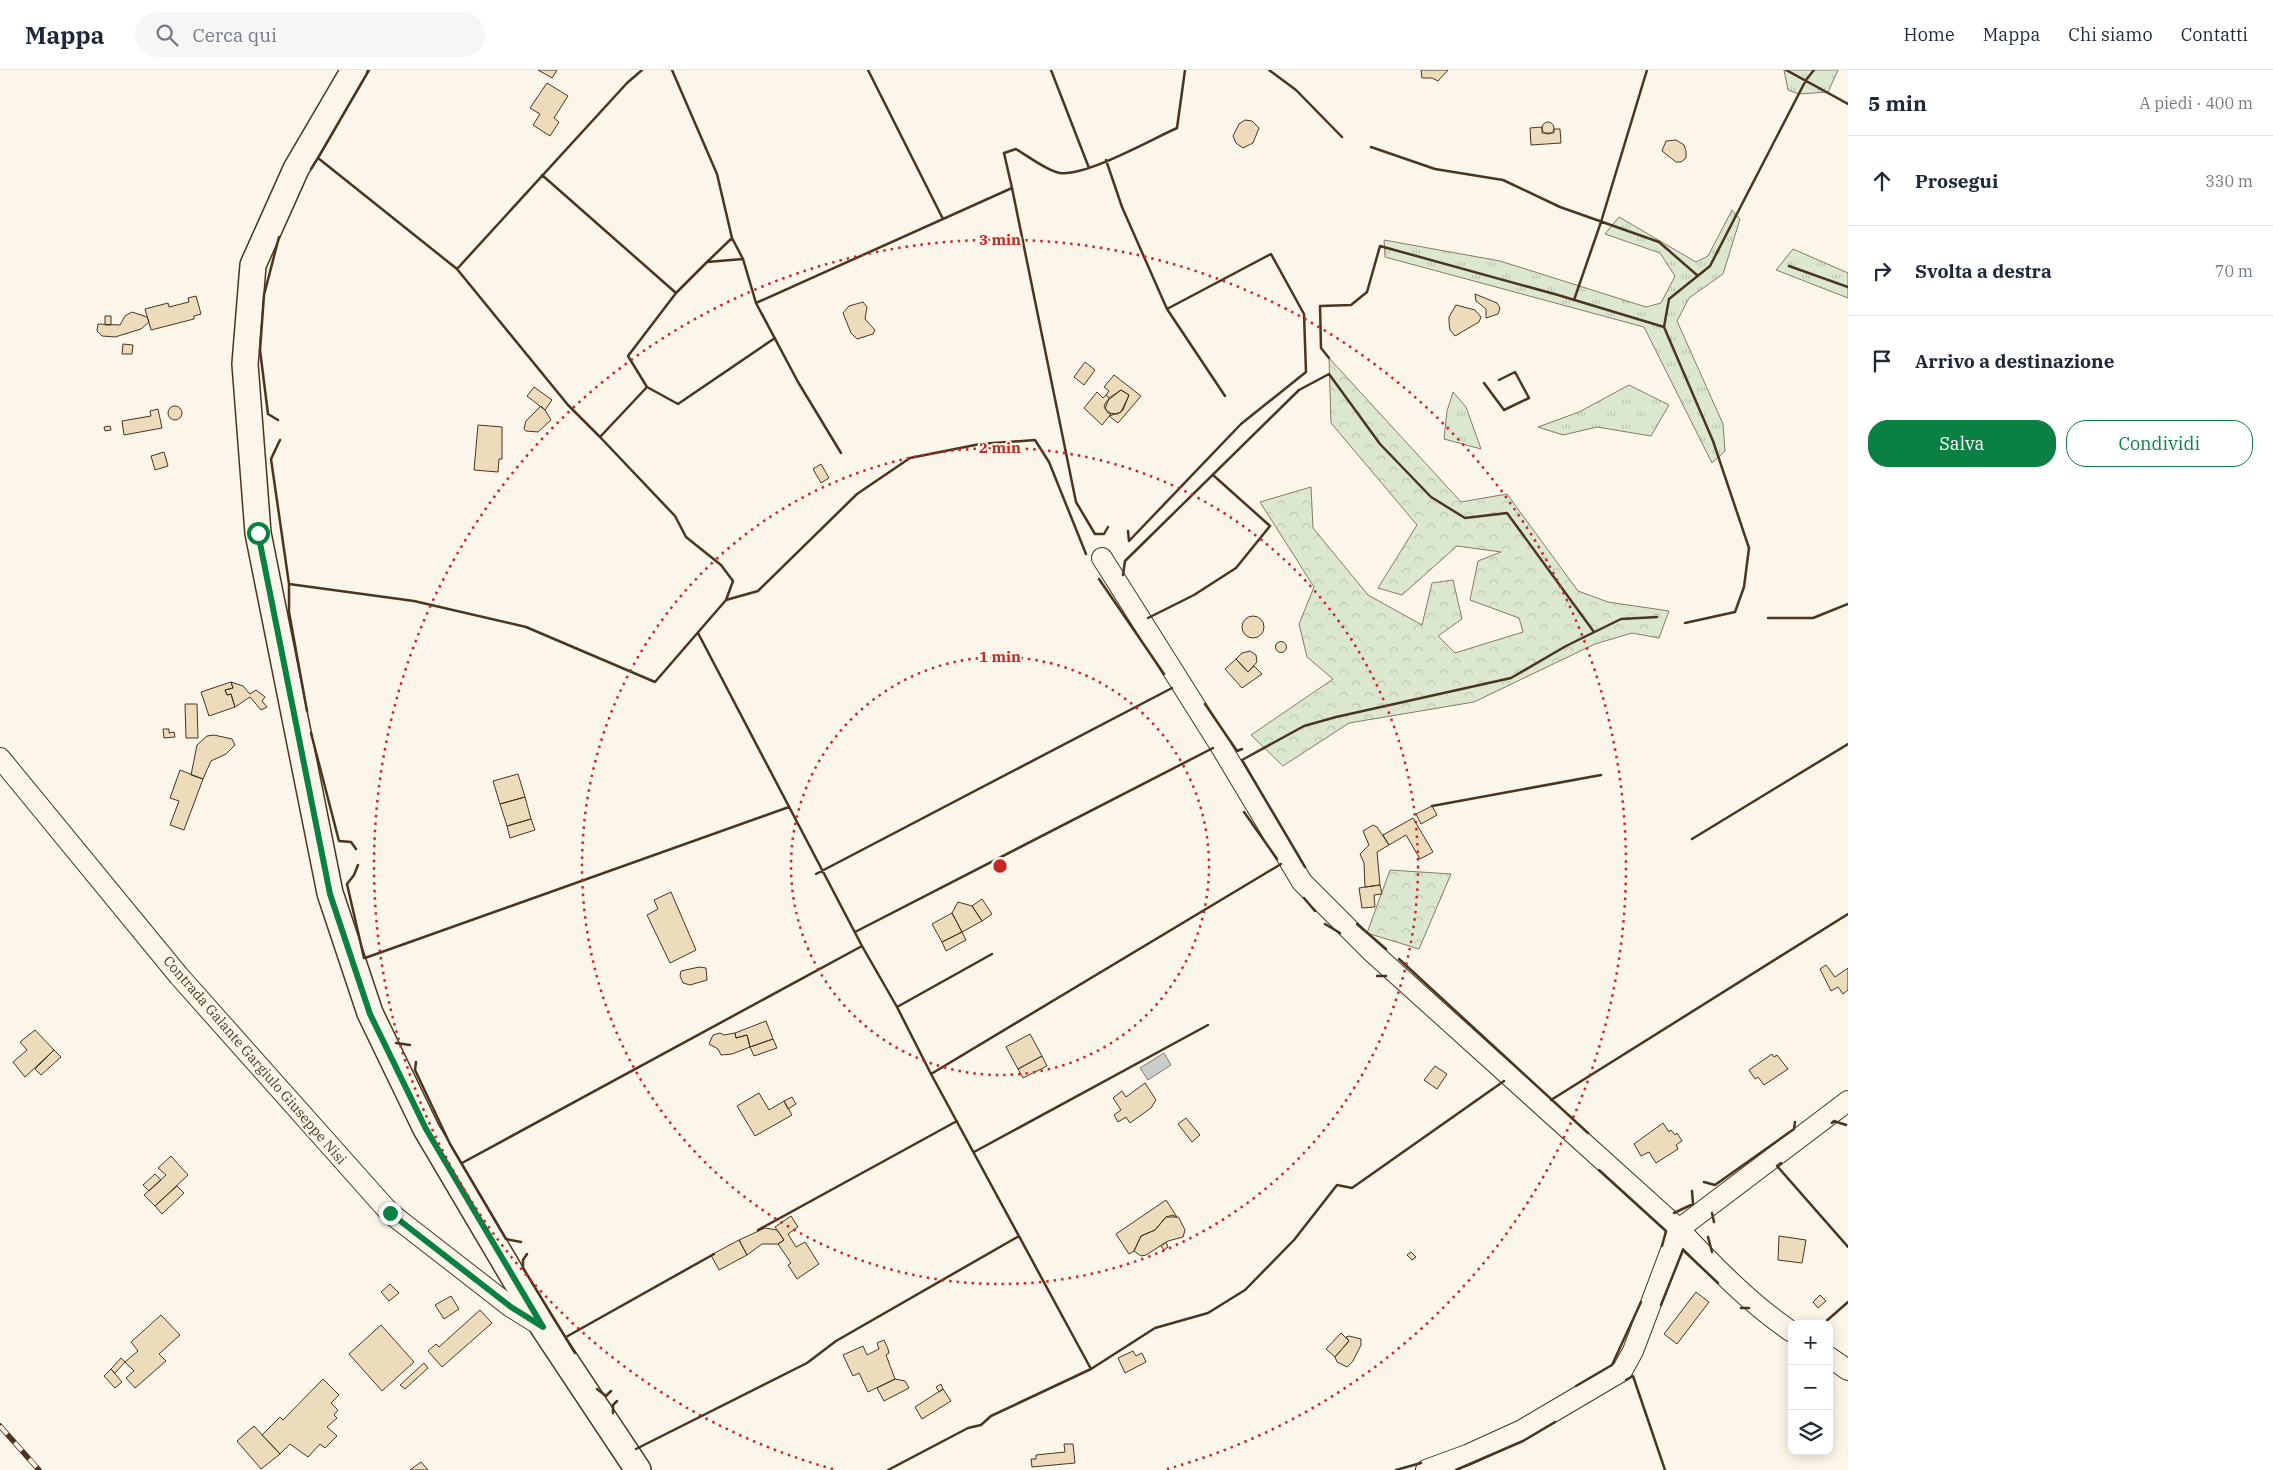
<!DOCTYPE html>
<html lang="it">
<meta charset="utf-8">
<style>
body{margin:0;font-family:"IBM Plex Serif",serif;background:#f6f6f7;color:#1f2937}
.controls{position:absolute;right:15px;bottom:15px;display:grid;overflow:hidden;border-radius:10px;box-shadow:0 2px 12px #0003}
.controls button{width:45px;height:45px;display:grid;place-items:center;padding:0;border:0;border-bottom:1px solid #e0e1e3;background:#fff;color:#1f2937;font:25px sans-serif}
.stop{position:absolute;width:15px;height:15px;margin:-11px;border:4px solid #0b8043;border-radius:50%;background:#fff}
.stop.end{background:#0b8043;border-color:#fff;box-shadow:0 1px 5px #0008}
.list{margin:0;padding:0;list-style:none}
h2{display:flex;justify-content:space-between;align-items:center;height:65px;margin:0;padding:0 20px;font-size:21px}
h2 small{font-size:16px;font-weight:400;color:#747a83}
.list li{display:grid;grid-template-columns:32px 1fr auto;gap:15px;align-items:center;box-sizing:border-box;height:90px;padding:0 20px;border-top:1px solid #e0e1e3}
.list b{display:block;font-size:19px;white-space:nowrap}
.list em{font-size:16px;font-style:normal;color:#747a83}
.actions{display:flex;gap:10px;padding:15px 20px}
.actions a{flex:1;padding:11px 0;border:1px solid #0b8043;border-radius:20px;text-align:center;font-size:18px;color:#0b8043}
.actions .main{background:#0b8043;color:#fff}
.icon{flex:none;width:28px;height:28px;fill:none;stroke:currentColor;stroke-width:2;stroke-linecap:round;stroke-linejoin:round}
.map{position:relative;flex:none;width:1848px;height:1400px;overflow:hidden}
header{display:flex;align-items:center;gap:30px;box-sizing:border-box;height:70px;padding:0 25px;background:#fff;border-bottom:1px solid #e0e1e3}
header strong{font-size:24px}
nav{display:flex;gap:28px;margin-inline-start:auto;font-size:18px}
.search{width:350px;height:45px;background:#f6f6f7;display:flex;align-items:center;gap:12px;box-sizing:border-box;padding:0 18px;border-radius:28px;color:#747a83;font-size:19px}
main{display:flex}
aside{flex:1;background:#fff}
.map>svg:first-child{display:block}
.grass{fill:url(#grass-tufts);stroke:#887966}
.forest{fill:url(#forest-crowns);stroke:#887966}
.water{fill:#c9cecd;stroke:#887966}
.building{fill:#ecdcbc;stroke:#4a3520}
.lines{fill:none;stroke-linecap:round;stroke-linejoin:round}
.minor-casing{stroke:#4a3520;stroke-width:22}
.major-casing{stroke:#4a3520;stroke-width:28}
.minor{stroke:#fbf6e9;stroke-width:20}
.major{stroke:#fbf6e9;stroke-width:25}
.rail-casing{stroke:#4a3520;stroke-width:5.5}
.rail{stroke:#fbf6e9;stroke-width:4;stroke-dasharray:11;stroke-linecap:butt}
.wall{stroke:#4a3520;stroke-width:2.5}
.route{stroke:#0b8043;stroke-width:6}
.ring{fill:none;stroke:#c62828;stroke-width:2.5;stroke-dasharray:2.5 5}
.labels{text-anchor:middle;stroke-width:4;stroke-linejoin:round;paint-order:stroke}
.street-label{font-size:14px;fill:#4a3520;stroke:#fbf6e9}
.centre{fill:#c62828;stroke:#fbf6e9;stroke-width:2.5}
.ring-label{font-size:15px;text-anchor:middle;font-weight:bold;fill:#c62828;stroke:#fbf6e9;stroke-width:4;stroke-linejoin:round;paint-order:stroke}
</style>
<header>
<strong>Mappa</strong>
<div class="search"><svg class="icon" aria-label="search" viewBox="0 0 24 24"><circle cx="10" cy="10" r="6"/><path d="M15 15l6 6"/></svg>Cerca qui</div>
<nav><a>Home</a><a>Mappa</a><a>Chi siamo</a><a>Contatti</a></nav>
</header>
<main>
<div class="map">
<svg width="1848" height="1400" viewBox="0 0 1848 1400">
<defs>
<pattern id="grass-tufts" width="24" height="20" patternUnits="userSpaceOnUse" patternTransform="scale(1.25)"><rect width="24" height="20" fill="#dce7d0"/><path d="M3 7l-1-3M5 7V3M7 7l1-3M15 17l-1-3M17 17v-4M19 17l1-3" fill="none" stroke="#bec7b2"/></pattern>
<pattern id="forest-crowns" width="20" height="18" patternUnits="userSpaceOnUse" patternTransform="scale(1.25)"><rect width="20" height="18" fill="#dce7d0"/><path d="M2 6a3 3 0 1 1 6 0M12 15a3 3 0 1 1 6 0" fill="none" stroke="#bec7b2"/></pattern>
</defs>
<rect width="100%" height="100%" fill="#fbf6e9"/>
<!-- grass -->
<path class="grass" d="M1784 0H1838L1828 22 1799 24 1788 20Z
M1732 140 1740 149 1723 204 1689 228 1677 251 1723 354 1725 381 1712 393 1644 257 1385 187 1384 170 1500 191 1646 237 1661 233 1675 206 1660 183 1605 164 1619 147 1696 192 1708 186Z
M1793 179 1848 203V228L1776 200Z
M1629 315 1669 335 1651 366 1597 357 1563 365 1538 357 1579 342Z
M1453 322 1466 337 1481 379 1444 369 1447 341Z"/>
<!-- forest -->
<path class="forest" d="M1329 288 1461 432 1507 424 1578 521 1608 532 1669 541 1659 568 1632 563 1595 574 1474 632 1349 653 1283 696 1251 665 1333 609 1307 587 1299 554 1314 517 1260 432 1311 417 1313 458 1368 525 1422 555 1432 513 1453 510 1462 549 1438 566 1455 583 1523 562 1519 548 1470 530 1478 491 1501 482 1457 476 1402 525 1378 518 1417 455 1331 353Z
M1390 800 1451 804 1419 879 1367 863Z"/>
<!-- water -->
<path class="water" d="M1164 983 1171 995 1148 1010 1140 998Z"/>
<!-- building -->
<path class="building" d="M538 0H557L552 8Z
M1421 0H1448L1438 11 1432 8H1422Z
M547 13 568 26 554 48 559 52 550 66 533 55 540 44 530 38Z
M1245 50 1252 51 1259 58 1253 73 1243 78 1236 73 1233 66 1239 54Z
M1542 58a6 6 0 1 1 12 0a6 6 0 1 1-12 0Z
M1542 57V63H1554V59H1560L1561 73 1531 75 1530 58Z
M1676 70 1684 75 1686 81V88L1681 92H1676L1662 81 1666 71Z
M1475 224 1497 233 1500 238 1498 244 1486 248V239L1476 231Z
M196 226 201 244 194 246V249L151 260 145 239 168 233 169 237 189 232 188 228Z
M863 232 867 237 865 249 875 260 873 264 857 269 851 263 843 243 849 236Z
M1456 235 1475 240 1481 247 1479 252 1455 266 1450 260 1449 253V247Z
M132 242 147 247 149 252 141 259 115 267 102 266 97 261 98 254 120 255 125 246Z
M105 246H111V255H105Z
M123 274 133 275 132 284H122Z
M1085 292 1095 300 1084 315 1074 307Z
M1114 305 1141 326 1118 353 1109 346 1121 342 1129 325 1121 320 1109 328 1106 325 1109 321 1104 317Z
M534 317 552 330 545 340 527 326Z
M1121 320 1129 325 1123 340 1118 344 1108 343 1104 336 1106 332Z
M1097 322 1103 328 1106 325 1109 328 1105 339 1111 344 1102 355 1084 338Z
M168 343a7 7 0 1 1 14 0a7 7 0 1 1-14 0Z
M541 336 545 340 551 350 538 362 526 361 524 359 526 351Z
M158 339 162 358 124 365 122 351 151 346 150 341Z
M478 355 502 357V389H499L498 402 474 400Z
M110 356 111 360 105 361 104 357Z
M164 382 168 396 155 400 151 386Z
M821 394 829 408 821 413 813 399Z
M1242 557a11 11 0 1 1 22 0a11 11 0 1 1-22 0Z
M1275.5 577a5.5 5.5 0 1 1 11 0a5.5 5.5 0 1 1-11 0Z
M1250 581 1256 585 1257 592 1248 602 1236 589 1242 583Z
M1236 589 1248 602 1254 596 1262 604 1242 618 1225 599Z
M231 612 243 616 250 624 256 620 265 627 262 631 267 637 261 640 250 627 235 637 231 624 227 625 225 620 233 618Z
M231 612 233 618 225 620 227 625 231 624 235 637 209 646 201 622Z
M185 634H197L198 668H186Z
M163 659H169V663L174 662 175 667 164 668Z
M214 665 232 669 235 675 226 684 211 691 203 709 191 705 197 675 207 666Z
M180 700 203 709 184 760 170 755 179 731 170 728Z
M518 704 525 727 500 734 493 711Z
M525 727 531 749 507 756 500 734Z
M1432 736 1437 745 1421 754 1416 744Z
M1413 748 1433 782 1420 789 1406 765 1389 775 1383 765Z
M531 749 535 760 510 768 507 756Z
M1373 755 1377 757 1389 775 1377 782 1380 815 1365 817 1364 793 1360 784 1369 775 1363 761Z
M1380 815 1382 824 1374 825 1375 837 1362 838 1359 818Z
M671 822 696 880 670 893 647 845 658 839 654 830Z
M982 829 992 844 982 851 972 836Z
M958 832 972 836 982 851 962 862 952 843Z
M952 843 962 862 942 872 932 854Z
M962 862 966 870 946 881 942 872Z
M1826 895 1835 907 1848 898V920L1843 924 1838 917 1831 921 1820 899Z
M699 897 706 898 707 910 690 915 683 913 680 906 681 901Z
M766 951 773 969 750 977 747 965 736 968 735 963Z
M35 960 54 980 25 1007 13 992 27 980 20 972Z
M720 963 724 965 735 963 736 968 747 965 750 977 732 984 721 985 718 979 709 974 713 965Z
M1030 964 1042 986 1018 999 1006 977Z
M773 969 777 978 754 986 750 977Z
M54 980 61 987 41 1005 35 999Z
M1772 984 1774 987 1777 985 1788 999 1764 1015 1758 1007 1755 1009 1749 1000Z
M1042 986 1047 996 1023 1008 1018 999Z
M1435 996 1447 1004 1437 1019 1424 1010Z
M1145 1013 1156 1030 1151 1038 1130 1053 1126 1047 1118 1052 1114 1045 1121 1040 1113 1028 1122 1021 1126 1027Z
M759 1023 769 1040 784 1031 792 1045 755 1066 737 1036Z
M792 1027 796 1034 788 1039 784 1031Z
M1186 1048 1200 1065 1192 1072 1178 1054Z
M1663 1053 1669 1062 1671 1060 1675 1065 1677 1063 1682 1071 1676 1075 1678 1079 1656 1093 1649 1082 1641 1086 1634 1074Z
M171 1086 188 1105 155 1136 144 1125 166 1105 158 1098Z
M155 1104 161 1110 149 1121 143 1115Z
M177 1116 184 1123 162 1144 155 1136Z
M1166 1130 1177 1147H1166L1155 1160 1141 1166 1134 1181 1129 1184 1116 1164Z
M1173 1145 1179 1148 1185 1160 1183 1167 1168 1171 1146 1185 1141 1186 1134 1181 1141 1166 1155 1160 1166 1147Z
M791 1146 798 1157 788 1164 796 1177 805 1172 819 1194 797 1209 788 1195 791 1193 778 1174 784 1170 775 1157Z
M765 1158 777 1160 784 1170 778 1174H762L747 1185 739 1170Z
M1779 1166 1806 1170 1802 1193 1778 1190Z
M739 1170 747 1185 719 1200 711 1185Z
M1166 1172 1168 1177 1164 1180 1161 1176Z
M1411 1182 1416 1187 1412 1190 1407 1185Z
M390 1214 399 1223 389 1231 381 1222Z
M1696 1222 1709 1232 1677 1274 1664 1264Z
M1820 1225 1826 1231 1818 1238 1813 1232Z
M451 1226 459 1239 444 1249 435 1235Z
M480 1240 492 1253 442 1297 428 1281 436 1274 439 1277Z
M161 1245 180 1265 159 1284 166 1291 135 1318 126 1308 134 1301 125 1292 138 1281 131 1272Z
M381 1255 414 1292 382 1321 349 1284Z
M1341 1263 1349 1271 1335 1287 1326 1279Z
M1349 1266 1361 1269V1275L1353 1291 1347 1297 1337 1292 1335 1287 1349 1271 1346 1267Z
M884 1270 888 1279 889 1283 886 1285 895 1309 868 1322 859 1303 853 1306 843 1285 863 1276 867 1285 879 1279 877 1273Z
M1133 1281 1136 1286 1142 1283 1146 1292 1125 1303 1118 1288Z
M121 1288 125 1292 115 1303 111 1299Z
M424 1293 428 1298 405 1319 400 1315Z
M111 1299 122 1312 115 1318 104 1306Z
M323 1309 339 1325 331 1333 338 1340 334 1345 337 1348 327 1357 337 1366 325 1378 320 1374 308 1387 290 1374 280 1384 262 1365 280 1347 283 1350Z
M895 1309 905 1311 909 1318 884 1331 877 1318Z
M941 1314 943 1319 939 1322 936 1317Z
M943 1319 951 1331 922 1349 915 1337Z
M254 1356 280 1384 261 1399 237 1371Z
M1064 1374H1073L1075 1393 1032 1397 1031 1389H1036V1385L1065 1382Z
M421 1392 428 1400H410Z"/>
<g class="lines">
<!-- minor casing -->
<g class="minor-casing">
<path id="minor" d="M1102 488 1221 677 1302 812 1371 881 1679 1159C1714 1196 1749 1233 1792 1262
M0 688 179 906 390 1143 511 1237 543 1257
M1829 1287 1848 1300
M1426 1400 1467 1385 1522 1360 1622 1301 1633 1281 1679 1159 1848 1031"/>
</g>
<!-- major casing -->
<g class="major-casing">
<path id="major" d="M354 0 296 99 253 195 245 294 258 463 330 823 370 943 426 1059 543 1257 638 1400"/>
</g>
<!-- minor -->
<use href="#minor" class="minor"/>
<!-- major -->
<use href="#major" class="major"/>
<!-- rail casing -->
<g class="rail-casing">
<path id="rail" d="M0 1356 39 1400"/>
</g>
<!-- rail -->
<use href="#rail" class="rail"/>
<!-- wall -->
<path class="wall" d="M672 0 717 104 732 168 743 189
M868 0 943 149
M1051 0 1089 98
M1269 0 1296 20 1342 67
M1786 0 1848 34
M1371 77 1435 99 1503 110 1560 137 1659 172 1698 206
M318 88 369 0
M1106 90 1122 137 1167 239 1271 184 1304 244 1306 302 1241 354 1129 471 1128 461
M311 99 318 88 457 199 568 335 600 367
M542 105 676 223
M1012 118 1076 432 1095 464H1104L1108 457
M707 192 732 168
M1789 196 1848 217
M457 199 627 13 642 0
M1574 230 1601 152 1647 0
M756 233 798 312 841 383
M1167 239 1225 326
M1329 288 1321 278 1320 236 1351 235 1367 222 1380 176 1558 225 1664 257
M1484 313 1504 340 1529 328 1515 302 1499 310
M647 317 678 334 775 268
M278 350 268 344 260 280 264 225 279 167
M280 370 271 389 289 514 414 531 526 557 655 612 726 530 733 511 721 495 686 467 675 446 600 367 647 317 628 286 676 223 707 192 743 189 756 233 1012 118 1004 83 1016 79C1026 85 1049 102 1060 103 1087 106 1150 70 1177 58L1185 0
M1123 505 1125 491 1299 320 1329 304 1380 374 1431 427 1465 448 1507 443 1594 562
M1099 509 1164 604
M289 514V542L307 641
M726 530 758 521 857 424 910 388 980 374 1035 370 1049 392 1086 484
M1148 548 1194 525 1236 498 1270 456 1213 405
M1768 548H1813L1848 534
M1685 553 1735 542 1744 517 1749 478 1713 371 1664 257 1669 229 1710 196 1806 10 1814 0
M1205 634 1237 681 1242 679
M311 663 339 771 351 772 356 779
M1432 736 1601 705
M1244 742 1277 789
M1692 769 1848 674
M358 795 354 805 347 814 364 888
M1305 797 1242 690 1304 656 1336 647 1511 608 1566 576 1621 549 1657 547
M816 804 1172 618
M1304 828 1315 841
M1325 854 1340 863
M1357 854 1386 879
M855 862 1213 678
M862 876 897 937 931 1004 1091 1299 991 1346 981 1355 968 1358 888 1400
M365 888 789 737
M1399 889 1588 1063
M1377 906H1386
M897 937 992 884
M396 973 410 975
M416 992 415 1000 450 1074 506 1169 521 1172
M931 1004 1281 794
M1551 1030 1848 844
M1832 1053 1834 1051 1846 1055
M974 1082 1208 955
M462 1093 862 876 698 563
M1781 1093 1777 1096 1848 1177
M1599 1100 1666 1161 1662 1176
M1704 1112 1715 1115 1794 1059 1795 1052
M1674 1143 1693 1134 1692 1121
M1712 1143 1714 1152
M758 1160 957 1051
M1708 1167 1712 1182
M527 1184 523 1190V1198L575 1283
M1661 1235 1683 1180 1718 1213
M1741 1238H1749
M1823 1254 1848 1232
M566 1267 714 1184
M1091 1299 1155 1258 1208 1243 1245 1220 1294 1170 1337 1115 1352 1118 1504 1011
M1626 1310 1633 1306 1665 1400
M1576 1316 1612 1295 1641 1232
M597 1319 606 1326 611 1321
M613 1343V1335L617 1331
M636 1379 807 1293 836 1271 1019 1166
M1396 1400 1421 1393
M1456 1400 1523 1371 1555 1352"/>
</g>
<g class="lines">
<!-- route -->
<path class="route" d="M258 463 330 824 370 944 426 1059 543 1257 511 1237 390 1143"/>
</g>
<!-- distance rings -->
<g class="ring">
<circle cx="1000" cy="796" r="209"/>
<circle cx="1000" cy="796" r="418"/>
<path d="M833 1399A626 626 0 1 1 1167 1399"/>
</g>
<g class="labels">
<!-- street labels -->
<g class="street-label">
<text transform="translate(255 990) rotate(49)" y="5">Contrada Galante Gargiulo Giuseppe Nisi</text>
</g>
</g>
<circle cx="1000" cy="796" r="8" class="centre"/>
<g class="ring-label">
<text x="1000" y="175">3 min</text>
<text x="1000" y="383">2 min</text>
<text x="1000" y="592">1 min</text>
</g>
</svg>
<div class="controls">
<button>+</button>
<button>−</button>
<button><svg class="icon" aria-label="layers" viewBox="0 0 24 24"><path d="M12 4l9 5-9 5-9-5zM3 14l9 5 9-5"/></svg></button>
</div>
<div class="stop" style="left:258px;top:463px"></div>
<div class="stop end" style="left:390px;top:1143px"></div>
</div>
<aside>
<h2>5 min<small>A piedi · 400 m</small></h2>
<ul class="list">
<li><svg class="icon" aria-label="ahead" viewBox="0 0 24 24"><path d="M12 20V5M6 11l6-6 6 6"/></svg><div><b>Prosegui</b></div><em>330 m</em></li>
<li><svg class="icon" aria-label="right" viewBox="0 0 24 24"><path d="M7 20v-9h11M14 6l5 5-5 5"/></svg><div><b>Svolta a destra</b></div><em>70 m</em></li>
<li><svg class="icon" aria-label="arrive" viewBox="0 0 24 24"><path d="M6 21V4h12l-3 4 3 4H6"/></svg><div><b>Arrivo a destinazione</b></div></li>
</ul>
<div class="actions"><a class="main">Salva</a><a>Condividi</a></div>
</aside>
</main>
